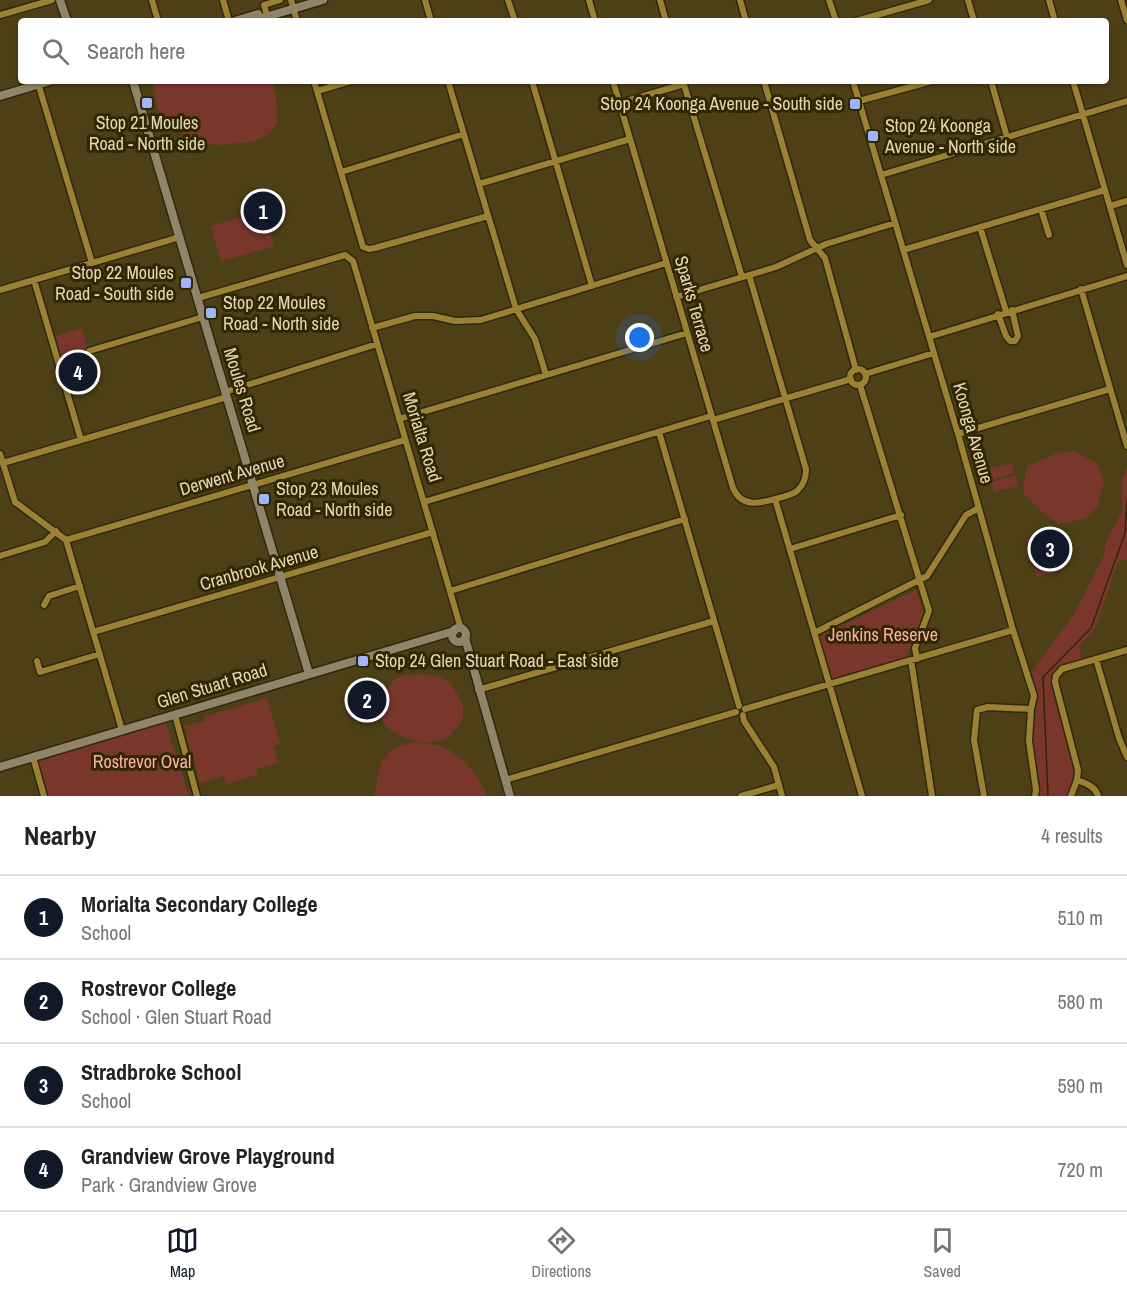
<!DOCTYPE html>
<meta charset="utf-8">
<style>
body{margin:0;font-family:"Archivo Narrow",sans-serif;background:#f6f6f6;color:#222}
.you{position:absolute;left:640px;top:338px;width:21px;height:21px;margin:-15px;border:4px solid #fff;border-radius:50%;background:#1a73e8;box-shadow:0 0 0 9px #1a73e833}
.badge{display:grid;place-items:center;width:39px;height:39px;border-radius:50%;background:#111827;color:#fff;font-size:20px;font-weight:700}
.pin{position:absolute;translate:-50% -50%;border:3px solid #fff;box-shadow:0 2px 6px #0006}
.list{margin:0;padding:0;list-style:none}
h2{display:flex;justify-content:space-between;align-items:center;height:78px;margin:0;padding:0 24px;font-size:26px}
h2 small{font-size:20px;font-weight:400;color:#767676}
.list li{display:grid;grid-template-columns:39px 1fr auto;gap:18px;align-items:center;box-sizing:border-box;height:84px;padding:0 24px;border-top:2px solid #e0e0e0}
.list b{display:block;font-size:22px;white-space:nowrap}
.list p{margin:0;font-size:20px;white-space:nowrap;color:#767676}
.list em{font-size:20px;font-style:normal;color:#767676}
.icon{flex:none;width:33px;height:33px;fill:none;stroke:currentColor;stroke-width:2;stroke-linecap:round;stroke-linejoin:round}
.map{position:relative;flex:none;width:1127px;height:796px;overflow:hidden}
.search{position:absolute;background:#fff;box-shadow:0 2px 4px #0004;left:18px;right:18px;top:18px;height:66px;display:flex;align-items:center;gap:15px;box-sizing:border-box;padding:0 21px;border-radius:6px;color:#767676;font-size:22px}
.sheet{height:414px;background:#fff}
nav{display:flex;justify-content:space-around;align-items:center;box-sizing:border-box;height:84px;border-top:2px solid #e0e0e0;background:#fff;font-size:16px;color:#767676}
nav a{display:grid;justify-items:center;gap:3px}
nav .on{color:#111827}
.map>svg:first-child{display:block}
.green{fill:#79372c}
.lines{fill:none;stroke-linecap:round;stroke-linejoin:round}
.stream{stroke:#30270b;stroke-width:1.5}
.street-casing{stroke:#30270f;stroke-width:9}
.secondary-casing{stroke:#30270f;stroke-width:11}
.street{stroke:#9b8132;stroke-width:6}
.secondary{stroke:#908568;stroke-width:8}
.poi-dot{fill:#9eb4fd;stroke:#322705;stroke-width:2}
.labels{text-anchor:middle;stroke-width:6;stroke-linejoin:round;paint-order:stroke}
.poi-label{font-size:18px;fill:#e4d7b2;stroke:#322705;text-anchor:start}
.street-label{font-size:18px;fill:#e4d7b2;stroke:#322705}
.park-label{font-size:18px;fill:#f9b2a4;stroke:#322705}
</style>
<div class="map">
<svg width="1127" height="796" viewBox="0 0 1127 796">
<rect width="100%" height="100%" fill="#4e4016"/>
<!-- green -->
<path class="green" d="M155 81H271C278 94 277 109 277 124L268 134 253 142 216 145 198 142 171 127 158 109 153 88Z
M264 211 274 246 221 261 211 226Z
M82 328 97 379 70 387 55 336Z
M1075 451 1097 464 1104 482 1098 506 1086 518 1059 524 1042 512 1023 493 1027 466 1060 452Z
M1012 463 1015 473 991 480 988 469Z
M1127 468V559L1118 562 1096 626 1079 647 1083 662C1072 665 1057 666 1051 677L1075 774 1069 796H1038L1029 741 1034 696 1027 678 1073 616 1104 556 1106 542 1122 512V480Z
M1016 475 1018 486 994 492 992 482Z
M1051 546 1054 556 1032 562 1029 552Z
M1055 560 1058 571 1037 577 1034 566Z
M916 590 924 612 906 657 831 679 819 637Z
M421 674 436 676 450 682C454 689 461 699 463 707 464 714 461 724 457 728 454 731 450 736 446 738 424 752 363 730 383 695 394 676 400 675 421 674Z
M267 698 280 744 273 746 278 763 256 769 257 775 226 784 224 776 200 783 184 726 205 721 204 717Z
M165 721 189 796H48L38 761 41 757Z
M415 742C423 743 432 744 439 746 462 753 479 775 487 796H374L381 762 395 747Z"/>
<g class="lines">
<!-- stream -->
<path class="stream" d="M1048 796 1043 677 1091 628 1125 533 1127 500"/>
<!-- street casing -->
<g class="street-casing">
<path id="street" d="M152 0 158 21
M223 0 229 21
M291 0 297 21
M425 0 431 21
M508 0 515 21
M589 0 595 21
M660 0 666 21
M740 0 746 21
M829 0 836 21
M968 0 974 21
M1049 0 1055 21
M1121 0 1127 20
M266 12 264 5 280 0
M0 15 52 0
M856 21 929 0
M314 81 363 247 369 249 375 248 488 216
M448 81 516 309 535 339 546 375
M532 81 592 286
M613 81 733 488C742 509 761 503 779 498 785 496 792 495 797 491 804 484 806 478 806 469L749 275
M683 81 742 277
M764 81 810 240 825 258 856 370
M853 81 958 434 1013 630 1034 696 1031 709 1029 741 1036 790 1035 796
M991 81 1007 137
M1073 81 1127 265
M38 83 92 263
M317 91 351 81
M859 101 932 81
M620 103 684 84
M341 172 464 134
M881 175 1127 101
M479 184 630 139
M1110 206 1127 201
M1041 209 1049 235
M980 227 1006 311
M903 250 1105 190
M34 280 81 440
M1081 289 1127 446
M0 290 180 237
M676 297 776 267 826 244 895 223
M198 298 345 255 353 261 461 629
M998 314 1006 336 1010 341H1015L1018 336 1012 310
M372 328 415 316H433L455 321 481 320 666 263
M929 337 1127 276
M89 351 203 317
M850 377a8 8 0 1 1 16 0a8 8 0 1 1-16 0Z
M865 374 934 353
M860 385 929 611 915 648 917 659
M225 392 377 344
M399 419 687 333
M713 420 851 379
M659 432 739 706
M958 434 1110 389
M0 454 15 502 66 540 122 730
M3 463 227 397
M775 499 862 796
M424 502 711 416
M66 540 405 440
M790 549 901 515
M0 556 45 542 56 531
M450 591 685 519
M44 605 49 596 80 586
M93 632 433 532
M814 633 927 576 966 515 977 509
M1096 659 1119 738 1127 757
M911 660 932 796
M37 661 40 672 100 654
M478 690 714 621
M745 709 1013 630
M175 715 197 796
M743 715 744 721 774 767 782 796
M33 757 44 796
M505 780 736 712
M1077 780C1086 783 1096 787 1098 796
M741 796 779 785
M984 796 974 740 977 710 988 707 1031 709
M1071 796 1077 780 1078 770 1055 682 1056 676 1062 669 1127 650"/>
</g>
<!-- secondary casing -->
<g class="secondary-casing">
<path id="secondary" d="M60 0 67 21
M235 21 258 14
M252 21 323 0
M133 81 309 674
M0 96 50 81
M452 635a7 7 0 1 1 14 0a7 7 0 1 1-14 0Z
M465 638 510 796
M0 767 454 631"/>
</g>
<!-- street -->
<use href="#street" class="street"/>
<!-- secondary -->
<use href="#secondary" class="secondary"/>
</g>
<!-- markers -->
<g class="poi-dot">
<rect x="141" y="97" width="12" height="12" rx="3"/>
<rect x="849" y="98" width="12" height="12" rx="3"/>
<rect x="867" y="130" width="12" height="12" rx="3"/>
<rect x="180" y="277" width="12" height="12" rx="3"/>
<rect x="205" y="307" width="12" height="12" rx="3"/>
<rect x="258" y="493" width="12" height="12" rx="3"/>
<rect x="357" y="655" width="12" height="12" rx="3"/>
</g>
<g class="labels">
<!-- poi labels -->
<g class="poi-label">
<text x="843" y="110" text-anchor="end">Stop 24 Koonga Avenue - South side</text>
<text x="147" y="129" text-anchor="middle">Stop 21 Moules<tspan x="147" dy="21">Road - North side</tspan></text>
<text x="885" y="132">Stop 24 Koonga<tspan x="885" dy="21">Avenue - North side</tspan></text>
<text x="174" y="279" text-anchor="end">Stop 22 Moules<tspan x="174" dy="21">Road - South side</tspan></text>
<text x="223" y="309">Stop 22 Moules<tspan x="223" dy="21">Road - North side</tspan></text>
<text x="276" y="495">Stop 23 Moules<tspan x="276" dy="21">Road - North side</tspan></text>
<text x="375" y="667">Stop 24 Glen Stuart Road - East side</text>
</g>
<!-- street labels -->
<g class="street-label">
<text transform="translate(694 304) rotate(74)" y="6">Sparks Terrace</text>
<text transform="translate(242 390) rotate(73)" y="6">Moules Road</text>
<text transform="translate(973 433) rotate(74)" y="6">Koonga Avenue</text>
<text transform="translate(422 437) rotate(73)" y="6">Morialta Road</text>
<text transform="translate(232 475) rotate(-16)" y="6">Derwent Avenue</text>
<text transform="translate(259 568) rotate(-16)" y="6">Cranbrook Avenue</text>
<text transform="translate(212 686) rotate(-17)" y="6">Glen Stuart Road</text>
</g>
<!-- park labels -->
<g class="park-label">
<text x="883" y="641">Jenkins Reserve</text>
<text x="142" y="768">Rostrevor Oval</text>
</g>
</g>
</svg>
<div class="you"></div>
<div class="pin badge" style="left:263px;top:211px">1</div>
<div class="pin badge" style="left:367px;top:700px">2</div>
<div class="pin badge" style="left:1050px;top:549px">3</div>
<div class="pin badge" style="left:78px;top:372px">4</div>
<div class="search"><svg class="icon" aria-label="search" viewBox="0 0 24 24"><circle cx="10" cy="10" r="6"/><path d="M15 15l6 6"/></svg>Search here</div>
</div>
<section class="sheet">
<h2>Nearby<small>4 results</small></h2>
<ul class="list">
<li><span class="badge">1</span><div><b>Morialta Secondary College</b><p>School</p></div><em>510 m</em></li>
<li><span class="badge">2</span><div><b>Rostrevor College</b><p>School · Glen Stuart Road</p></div><em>580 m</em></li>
<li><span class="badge">3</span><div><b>Stradbroke School</b><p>School</p></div><em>590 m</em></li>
<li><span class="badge">4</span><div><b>Grandview Grove Playground</b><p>Park · Grandview Grove</p></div><em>720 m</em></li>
</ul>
</section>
<nav>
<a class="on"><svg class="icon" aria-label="map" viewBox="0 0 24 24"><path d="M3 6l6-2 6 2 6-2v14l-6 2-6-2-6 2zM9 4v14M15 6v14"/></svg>Map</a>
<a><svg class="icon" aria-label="directions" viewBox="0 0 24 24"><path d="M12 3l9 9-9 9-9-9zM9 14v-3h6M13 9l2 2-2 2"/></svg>Directions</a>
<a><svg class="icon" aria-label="saved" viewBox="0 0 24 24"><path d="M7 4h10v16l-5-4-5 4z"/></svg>Saved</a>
</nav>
